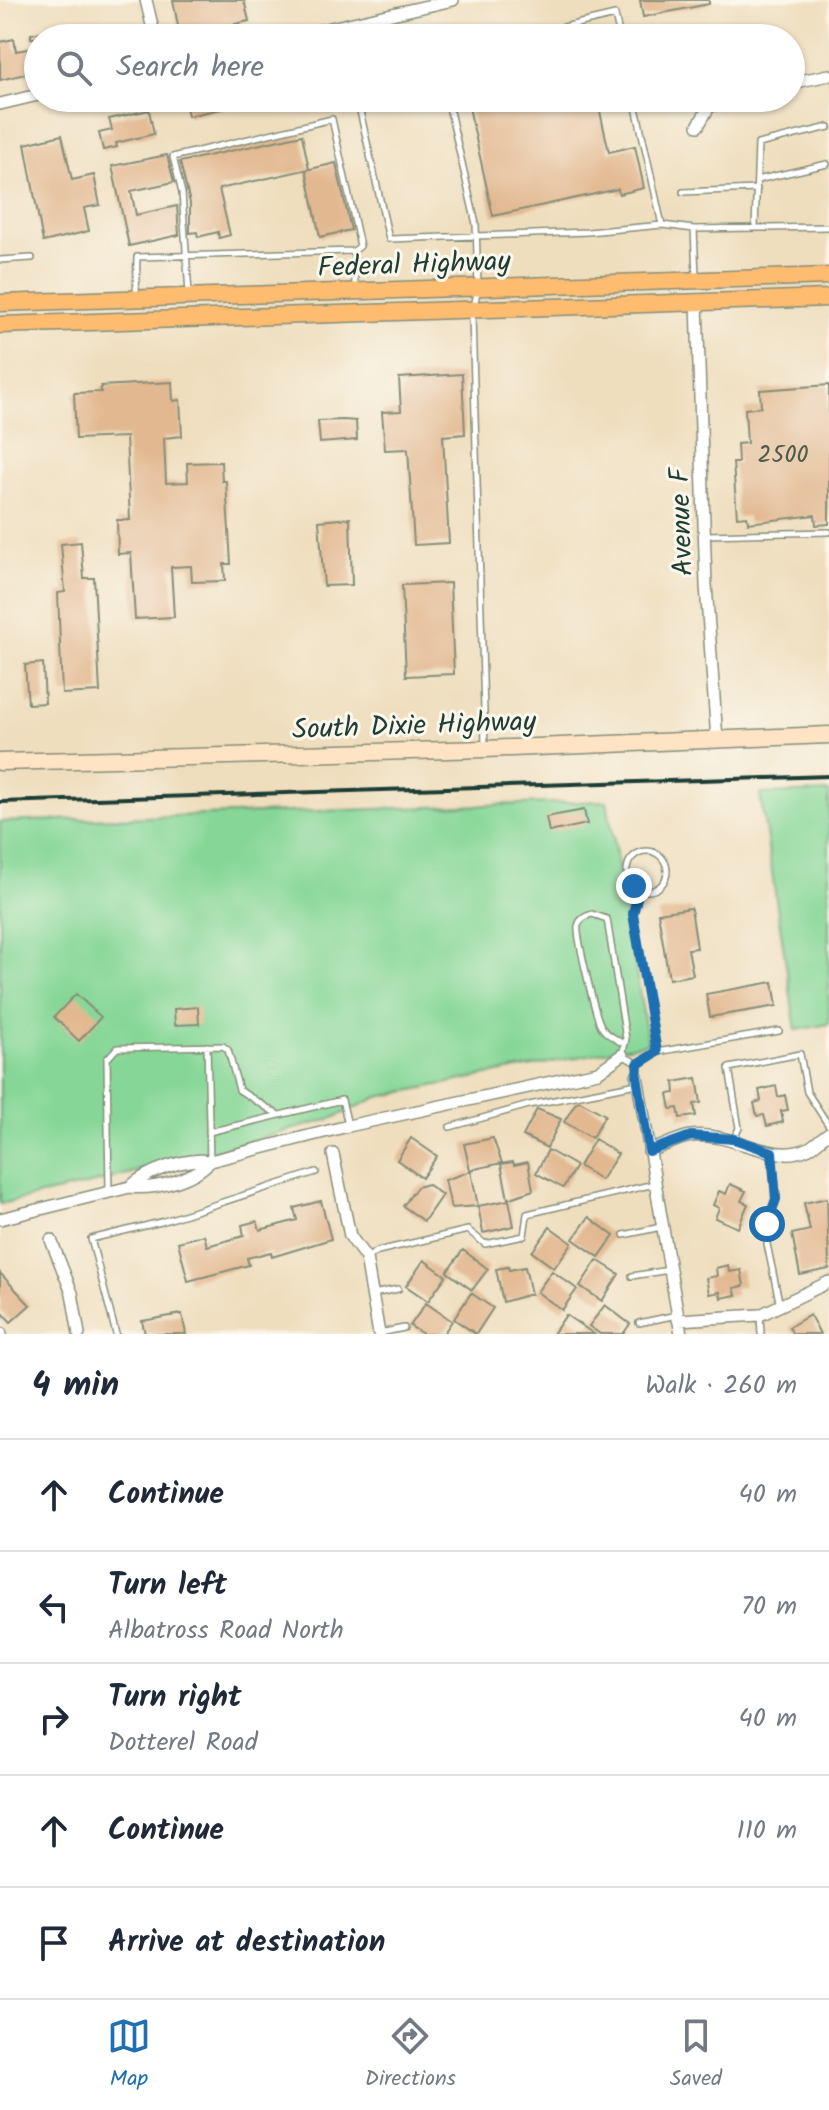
<!DOCTYPE html>
<meta charset="utf-8">
<style>
body{margin:0;font-family:Kalam,sans-serif;background:#f2f2f3;color:#1f2937}
.stop{position:absolute;width:24px;height:24px;margin:-18px;border:6px solid #1f6fb2;border-radius:50%;background:#fff}
.stop.end{background:#1f6fb2;border-color:#fff;box-shadow:0 2px 8px #0008}
.list{margin:0;padding:0;list-style:none}
h2{display:flex;justify-content:space-between;align-items:center;height:104px;margin:0;padding:0 32px;font-size:34px}
h2 small{font-size:26px;font-weight:400;color:#747a83}
.list li{display:grid;grid-template-columns:52px 1fr auto;gap:24px;align-items:center;box-sizing:border-box;height:112px;padding:0 32px;border-top:2px solid #e0e1e3}
.list b{display:block;font-size:30px;white-space:nowrap}
.list p{margin:0;font-size:26px;white-space:nowrap;color:#747a83}
.list em{font-size:26px;font-style:normal;color:#747a83}
.icon{flex:none;width:44px;height:44px;fill:none;stroke:currentColor;stroke-width:2;stroke-linecap:round;stroke-linejoin:round}
.map{position:relative;flex:none;width:829px;height:1334px;overflow:hidden}
.search{position:absolute;background:#fff;box-shadow:0 2px 6px #0004;left:24px;right:24px;top:24px;height:88px;display:flex;align-items:center;gap:20px;box-sizing:border-box;padding:0 28px;border-radius:44px;color:#747a83;font-size:30px}
.sheet{height:664px;background:#fff}
nav{display:flex;justify-content:space-around;align-items:center;box-sizing:border-box;height:112px;border-top:2px solid #e0e1e3;background:#fff;font-size:22px;color:#747a83}
nav a{display:grid;justify-items:center;gap:4px}
nav .on{color:#1f6fb2}
.map>svg:first-child{display:block}
.green{fill:#86d797;stroke:#528a66;stroke-width:2}
.building{fill:#e2b890}
.lines{fill:none;stroke-linecap:round;stroke-linejoin:round}
.lane-casing{stroke:#878e79;stroke-width:8}
.street-casing{stroke:#878e79;stroke-width:14}
.secondary-casing{stroke:#878e79;stroke-width:19}
.primary-casing{stroke:#878e79;stroke-width:19}
.lane{stroke:#fff;stroke-width:5}
.street{stroke:#fff;stroke-width:11}
.secondary{stroke:#fee4c5;stroke-width:16}
.primary{stroke:#fdbc6f;stroke-width:16}
.rail{stroke:#1f3d34;stroke-width:4}
.route{stroke:#1f6fb2;stroke-width:10}
.labels{text-anchor:middle;stroke-width:6;stroke-linejoin:round;paint-order:stroke}
.number-label{font-size:24px;fill:#505c4b}
.street-label{font-size:28px;fill:#1f3d34;stroke:#fbf7ec}
</style>
<div class="map">
<svg width="829" height="1334" viewBox="0 0 829 1334">
<rect width="100%" height="100%" fill="#fbf7ec"/>
<filter id="ink" filterUnits="userSpaceOnUse"><feTurbulence type="fractalNoise" baseFrequency=".0125" numOctaves="2"/><feDisplacementMap in="SourceGraphic" scale="16" xChannelSelector="R" yChannelSelector="G"/><feConvolveMatrix kernelMatrix="1 2 1 2 8 2 1 2 1" color-interpolation-filters="sRGB"/></filter>
<filter id="wash" filterUnits="userSpaceOnUse"><feTurbulence type="fractalNoise" baseFrequency=".006" numOctaves="4" result="noise"/><feDisplacementMap in="SourceGraphic" scale="32" xChannelSelector="R" yChannelSelector="G"/><feGaussianBlur stdDeviation="1.8" result="paint"/><feColorMatrix in="noise" values="0 0 0 0 0 0 0 0 0 0 0 0 0 0 0 0 0 1.4 0 .05"/><feComposite in="paint" operator="in"/></filter>
<g filter="url(#wash)">
<rect width="100%" height="100%" fill="#efdebe"/>
<!-- green -->
<path class="green" d="M829 792V1024L796 1030 760 794Z
M607 801 648 1043 378 1097 331 1119 87 1185 0 1204V822Z"/>
<g id="blocks">
<!-- building -->
<path class="building" d="M173 0H244L249 21 180 36Z
M640 0H709V4L643 17Z
M69 26 71 38H31V34Z
M14 39 16 51 38 47V71L0 80V42Z
M184 98H233L234 106 188 116Z
M467 98H597L609 152 635 146 644 188 619 194 618 189 493 216Z
M149 110 154 134 116 143 117 147 103 150 99 133 112 130 109 119Z
M62 135 72 180 94 175 100 205 84 208 89 231 43 242 25 144Z
M302 135 309 169 219 189 230 235 219 238 218 232 198 237 197 232 190 233V203L180 162Z
M167 155 174 182 131 191 136 215 177 206 179 235 129 246 112 166Z
M336 163 351 230 320 237 306 170Z
M462 374 465 434 443 436 449 543 414 545 408 449 385 450 382 412 401 411 399 378Z
M172 382 173 401 180 400 182 436 164 438 166 483 188 482 187 463 221 462 222 481H226L231 564H224L225 581 192 582 191 566 171 567 174 617 135 619 131 553 118 554 117 520H130L126 437 76 439 74 393 101 392V386Z
M829 385V524L816 525 815 515 748 523 747 516 737 517 733 463H738L737 444 747 443 745 409 761 407 760 390Z
M343 420 356 421 357 440 320 443 318 421Z
M350 518 352 585 324 586 319 521Z
M81 542 84 578H94L100 692 62 694 58 593 65 592 61 544Z
M450 583 454 674 406 676 402 585Z
M43 663 45 703 28 704 25 665Z
M584 810 587 824 549 832 546 817Z
M691 908 697 948 688 949 693 975 669 979 658 913Z
M773 982 777 1006 710 1017 706 994Z
M76 994 101 1017 79 1041 54 1017Z
M198 1007 199 1024 175 1025 174 1009Z
M697 1078 701 1103 694 1104 696 1116 680 1118 678 1108 671 1109 668 1094 675 1093 674 1082Z
M776 1086 778 1097 785 1095 788 1110 781 1111 783 1122 767 1126 764 1115 757 1116 754 1103 761 1101 759 1090Z
M580 1101 605 1115 592 1138 564 1122 576 1102Z
M537 1109 561 1119 547 1148 523 1136Z
M411 1138 437 1156 422 1178 397 1160Z
M493 1138 502 1163 470 1170 464 1144Z
M595 1139 618 1154 601 1180 579 1166Z
M548 1150 576 1166 563 1188 536 1173Z
M513 1162 514 1165 528 1162 533 1190 508 1199 501 1164Z
M471 1171 478 1206 451 1208 445 1180Z
M427 1184 442 1195 424 1221 403 1206 417 1187Z
M730 1184 746 1191 741 1201 748 1204 738 1228 715 1218 719 1208 713 1205 719 1191 726 1194Z
M827 1198 829 1269 800 1275 792 1234 810 1230 804 1203Z
M509 1200 514 1226 483 1233 478 1206Z
M321 1201 331 1239 272 1257 271 1252 247 1258 249 1265 188 1281 178 1242 204 1235 207 1246 244 1236 242 1225 257 1221 260 1230 297 1220 294 1208Z
M589 1217 614 1236 599 1257 573 1239Z
M550 1227 572 1243 554 1268 532 1252Z
M463 1250 488 1269 472 1290 447 1272Z
M424 1260 446 1276 428 1301 406 1286Z
M597 1260 619 1274 602 1301 580 1286Z
M728 1265 729 1272 741 1270 744 1286 734 1288 736 1295 721 1298 720 1292 709 1294 706 1278 717 1276 716 1268Z
M508 1267 509 1270 525 1267 531 1294 503 1302 496 1269Z
M552 1271 577 1289 562 1310 537 1292Z
M0 1273 30 1305 11 1322 0 1310Z
M471 1293 493 1308 476 1334 454 1319Z
M426 1303 452 1321 443 1334H423L410 1326Z
M605 1305 630 1324 623 1334H600L589 1326Z
M182 1314 186 1334H145L142 1321Z
M566 1315 594 1334H553Z
M810 1315 820 1334H793L789 1327Z"/>
</g>
</g>
<g filter="url(#ink)">
<use href="#blocks" fill-opacity="0" stroke="#878e79" stroke-width="2"/>
<g class="lines">
<!-- lane casing -->
<g class="lane-casing">
<path id="lane" d="M517 38 615 15 620 38
M357 98 389 239 588 232 662 225 634 98
M447 98 476 224 478 287 472 317 485 744
M757 180 827 164
M683 192 757 189
M662 225 694 229 829 227
M755 228 758 144 829 127
M694 229 696 276
M0 260 32 258
M189 293 182 193 173 157 332 119 360 246 354 251
M136 296 137 257 354 251 355 290
M706 535 829 532
M627 871a20 20 0 1 1 40 0a20 20 0 1 1-40 0Z
M639 890 633 914 657 1052
M624 1044C616 1039 604 1034 600 1024 595 1013 576 935 578 926 580 918 586 916 592 914L607 919 626 1039 622 1055 638 1064
M207 1046 210 1160
M637 1076 638 1064 657 1052 779 1031
M450 1127 529 1105 637 1084
M209 1132 342 1100 348 1125
M734 1139 739 1128 729 1068 800 1054 807 1092 829 1126
M109 1192 107 1059 117 1048 223 1046 228 1050 239 1090 277 1114
M767 1224 776 1199 772 1153
M624 1235 661 1227
M767 1244 780 1306
M366 1258 378 1251 468 1230 485 1244 524 1236 527 1214 654 1184
M632 1276 669 1270
M373 1294 398 1289
M760 1316 761 1334
M639 1323 677 1315
M380 1333 404 1328
M116 1334 91 1239 161 1222 316 1172"/>
</g>
<!-- street casing -->
<g class="street-casing">
<path id="street" d="M146 0 155 38
M287 38 453 0
M791 83 829 75
M0 104 38 95
M698 126 709 107 728 98
M697 302 706 585 717 740
M637 1076 681 1334
M649 1151C662 1147 678 1138 691 1136 732 1131 773 1166 809 1148 816 1144 822 1137 829 1133
M333 1154 350 1236 366 1258 379 1334
M130 1187C147 1171 187 1157 210 1161L348 1126 598 1072 622 1055
M0 1219 130 1187C155 1190 193 1180 210 1161
M51 1240 72 1293 79 1334
M678 1320 760 1315 829 1282
M0 1333 1 1334"/>
</g>
<!-- secondary casing -->
<g class="secondary-casing">
<path id="secondary" d="M0 762 485 749 829 735"/>
</g>
<!-- primary casing -->
<g class="primary-casing">
<path id="primary" d="M0 303 829 276
M0 325 829 298"/>
</g>
<!-- lane -->
<use href="#lane" class="lane"/>
<!-- street -->
<use href="#street" class="street"/>
<!-- secondary -->
<use href="#secondary" class="secondary"/>
<!-- primary -->
<use href="#primary" class="primary"/>
<!-- rail -->
<path class="rail" d="M0 802 829 776"/>
</g>
</g>
<g class="lines" filter="url(#ink)">
<!-- route -->
<path class="route" d="M634 886 639 890 633 914 657 1052 638 1064 637 1076 649 1151 691 1136 734 1139 772 1152 776 1199 767 1224"/>
</g>
<g class="labels">
<!-- number labels -->
<g class="number-label">
<text x="783" y="462">2500</text>
</g>
<!-- street labels -->
<g class="street-label">
<text transform="translate(414 263) rotate(-2)" y="10">Federal Highway</text>
<text transform="translate(680 522) rotate(-92)" y="10">Avenue F</text>
<text transform="translate(414 724) rotate(-2)" y="10">South Dixie Highway</text>
</g>
</g>
</svg>
<div class="stop" style="left:767px;top:1224px"></div>
<div class="stop end" style="left:634px;top:886px"></div>
<div class="search"><svg class="icon" aria-label="search" viewBox="0 0 24 24"><circle cx="10" cy="10" r="6"/><path d="M15 15l6 6"/></svg>Search here</div>
</div>
<section class="sheet">
<h2>4 min<small>Walk · 260 m</small></h2>
<ul class="list">
<li><svg class="icon" aria-label="ahead" viewBox="0 0 24 24"><path d="M12 20V5M6 11l6-6 6 6"/></svg><div><b>Continue</b></div><em>40 m</em></li>
<li><svg class="icon" aria-label="left" viewBox="0 0 24 24"><path d="M17 20v-9H6M10 6l-5 5 5 5"/></svg><div><b>Turn left</b><p>Albatross Road North</p></div><em>70 m</em></li>
<li><svg class="icon" aria-label="right" viewBox="0 0 24 24"><path d="M7 20v-9h11M14 6l5 5-5 5"/></svg><div><b>Turn right</b><p>Dotterel Road</p></div><em>40 m</em></li>
<li><svg class="icon" aria-label="ahead" viewBox="0 0 24 24"><path d="M12 20V5M6 11l6-6 6 6"/></svg><div><b>Continue</b></div><em>110 m</em></li>
<li><svg class="icon" aria-label="arrive" viewBox="0 0 24 24"><path d="M6 21V4h12l-3 4 3 4H6"/></svg><div><b>Arrive at destination</b></div></li>
</ul>
</section>
<nav>
<a class="on"><svg class="icon" aria-label="map" viewBox="0 0 24 24"><path d="M3 6l6-2 6 2 6-2v14l-6 2-6-2-6 2zM9 4v14M15 6v14"/></svg>Map</a>
<a><svg class="icon" aria-label="directions" viewBox="0 0 24 24"><path d="M12 3l9 9-9 9-9-9zM9 14v-3h6M13 9l2 2-2 2"/></svg>Directions</a>
<a><svg class="icon" aria-label="saved" viewBox="0 0 24 24"><path d="M7 4h10v16l-5-4-5 4z"/></svg>Saved</a>
</nav>
